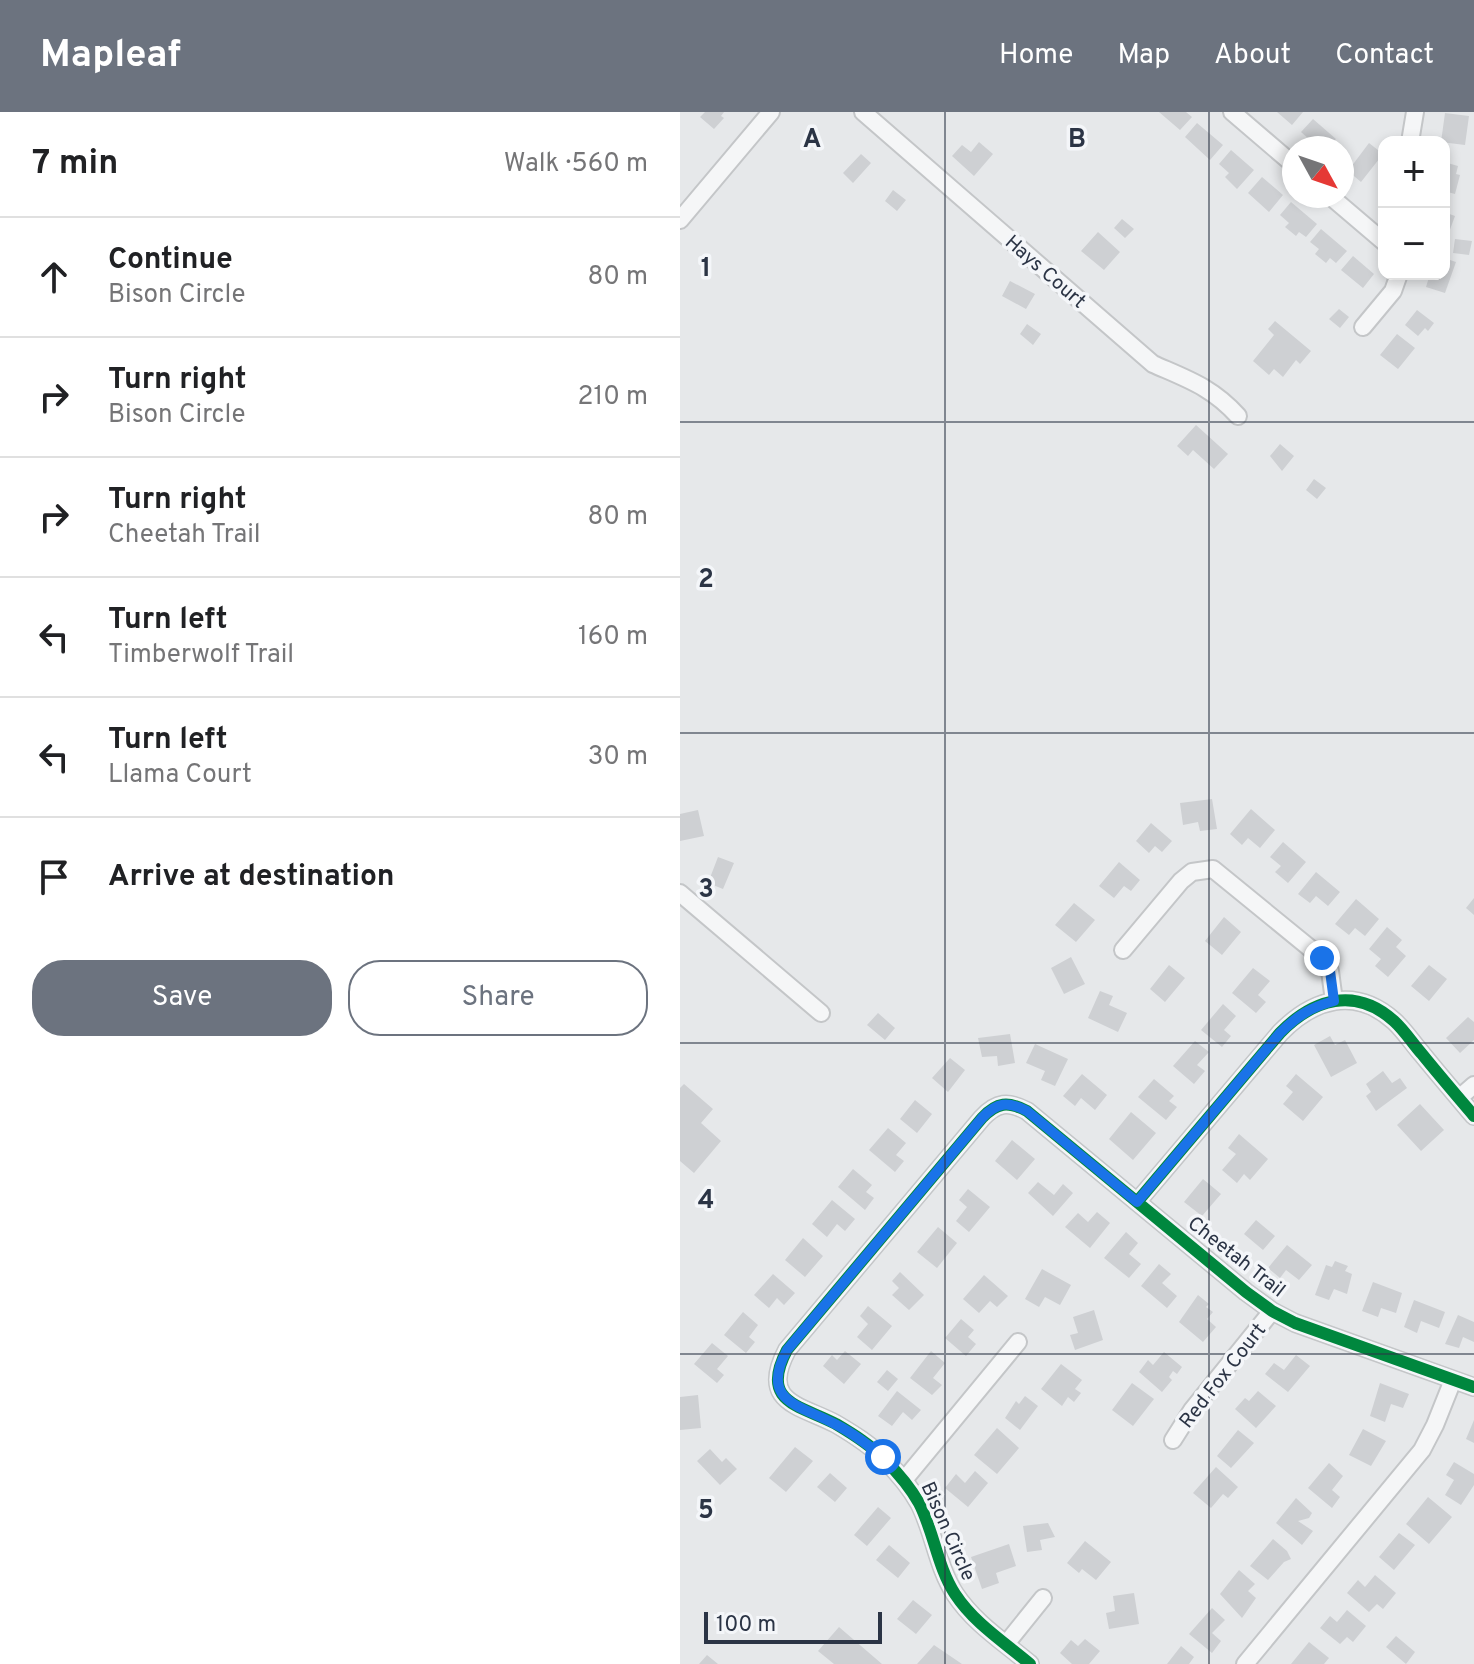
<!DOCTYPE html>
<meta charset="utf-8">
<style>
body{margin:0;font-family:Overpass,sans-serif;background:#f6f6f6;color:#202124}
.controls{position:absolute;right:24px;top:24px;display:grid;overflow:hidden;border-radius:16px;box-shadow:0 4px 12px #0003}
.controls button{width:72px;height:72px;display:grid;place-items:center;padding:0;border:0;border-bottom:2px solid #e0e0e0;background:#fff;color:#202124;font:40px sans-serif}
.compass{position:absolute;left:602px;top:24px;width:72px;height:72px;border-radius:50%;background:#fff;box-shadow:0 4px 12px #0003;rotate:130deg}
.scale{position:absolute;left:24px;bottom:20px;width:178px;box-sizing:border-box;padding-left:8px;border:4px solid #2b3445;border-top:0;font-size:22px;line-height:28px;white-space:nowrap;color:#2b3445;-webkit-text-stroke:6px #f4f6f9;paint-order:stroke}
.stop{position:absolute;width:24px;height:24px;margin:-18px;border:6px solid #1a73e8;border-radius:50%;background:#fff}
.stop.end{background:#1a73e8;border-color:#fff;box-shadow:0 2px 8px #0008}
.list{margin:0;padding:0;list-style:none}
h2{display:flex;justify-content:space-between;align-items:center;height:104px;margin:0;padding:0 32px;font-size:34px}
h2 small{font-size:26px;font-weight:400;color:#757577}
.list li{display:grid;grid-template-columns:52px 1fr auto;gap:24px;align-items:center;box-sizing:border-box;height:120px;padding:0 32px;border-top:2px solid #e0e0e0}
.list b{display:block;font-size:30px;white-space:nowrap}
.list p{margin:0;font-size:26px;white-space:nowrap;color:#757577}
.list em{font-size:26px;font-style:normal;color:#757577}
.actions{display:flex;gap:16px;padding:24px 32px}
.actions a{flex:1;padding:18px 0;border:2px solid #6c737f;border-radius:32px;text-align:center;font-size:28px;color:#6c737f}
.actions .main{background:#6c737f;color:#fff}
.icon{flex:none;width:44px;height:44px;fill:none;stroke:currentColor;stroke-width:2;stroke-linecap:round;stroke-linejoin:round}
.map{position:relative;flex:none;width:794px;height:1552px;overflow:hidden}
header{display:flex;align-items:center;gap:48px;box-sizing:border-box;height:112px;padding:0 40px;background:#6c737f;color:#fff}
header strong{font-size:38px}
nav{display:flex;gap:44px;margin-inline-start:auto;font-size:28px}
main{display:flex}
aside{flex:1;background:#fff}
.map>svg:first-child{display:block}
.building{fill:#ced0d3}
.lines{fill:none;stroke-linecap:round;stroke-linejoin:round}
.minor-casing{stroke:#c4c6c8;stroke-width:20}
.minor{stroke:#f5f6f7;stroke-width:16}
.cycleway-casing{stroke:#f4f6f9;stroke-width:17}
.cycleway{stroke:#00873e;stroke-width:12}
.route{stroke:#1a73e8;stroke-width:10}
.grid{fill:none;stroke:#2b3445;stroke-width:2;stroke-opacity:0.55}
.labels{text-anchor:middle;stroke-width:7;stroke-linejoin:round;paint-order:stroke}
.street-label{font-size:20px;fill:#2b3445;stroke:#f4f6f9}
.grid-label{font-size:26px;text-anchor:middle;font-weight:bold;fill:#2b3445;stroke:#f4f6f9;stroke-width:7;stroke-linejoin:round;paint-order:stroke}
</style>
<header>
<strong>Mapleaf</strong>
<nav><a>Home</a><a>Map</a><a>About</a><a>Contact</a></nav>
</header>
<main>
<aside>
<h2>7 min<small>Walk · 560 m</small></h2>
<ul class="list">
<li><svg class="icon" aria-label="ahead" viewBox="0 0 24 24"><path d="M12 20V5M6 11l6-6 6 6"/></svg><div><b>Continue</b><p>Bison Circle</p></div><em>80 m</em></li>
<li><svg class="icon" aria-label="right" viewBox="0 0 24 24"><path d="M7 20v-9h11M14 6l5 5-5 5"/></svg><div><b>Turn right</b><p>Bison Circle</p></div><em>210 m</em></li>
<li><svg class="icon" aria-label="right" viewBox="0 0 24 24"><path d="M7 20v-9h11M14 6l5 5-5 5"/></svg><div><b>Turn right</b><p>Cheetah Trail</p></div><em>80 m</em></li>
<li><svg class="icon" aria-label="left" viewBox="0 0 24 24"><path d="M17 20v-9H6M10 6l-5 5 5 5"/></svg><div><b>Turn left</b><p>Timberwolf Trail</p></div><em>160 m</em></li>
<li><svg class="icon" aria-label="left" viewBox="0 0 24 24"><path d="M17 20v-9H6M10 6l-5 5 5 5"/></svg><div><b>Turn left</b><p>Llama Court</p></div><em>30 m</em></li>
<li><svg class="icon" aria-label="arrive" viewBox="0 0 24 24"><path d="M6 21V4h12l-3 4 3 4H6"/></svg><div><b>Arrive at destination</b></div></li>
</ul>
<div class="actions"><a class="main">Save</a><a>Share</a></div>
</aside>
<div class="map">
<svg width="794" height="1552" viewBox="0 0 794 1552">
<rect width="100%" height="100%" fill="#e6e8ea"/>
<!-- building -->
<path class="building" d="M25 0H44L41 4 44 6 34 17 20 5Z
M479 0H506L512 5 500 18Z
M597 0H623L612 13Z
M765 1 789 4 785 33 761 30Z
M633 7 656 27 648 36H639L621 20Z
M517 11 543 33 530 48 505 25Z
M299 30 313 42 294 64 272 44 282 33 291 40Z
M689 31 703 42 681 70 668 59Z
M551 38 574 58 557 77 545 65 549 61 539 52Z
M181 42 191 51 173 71 163 61Z
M764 50 778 54 776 62 780 63 775 82 764 79Z
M582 65 603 83 589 100 568 81Z
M213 78 226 88 217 99 205 89Z
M611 90 637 112 626 125 619 120 616 124 605 115 609 111 600 103Z
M764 100 775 104 765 131H764Z
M442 107 454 117 445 126 434 116Z
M641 117 667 139 656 151 650 146 646 151 635 142 639 137 630 130Z
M418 120 440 140 424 158 401 139Z
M775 127 792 129 789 143 773 141Z
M673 144 694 162 683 176 661 158Z
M764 146 776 150 765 181 746 175 750 162H764Z
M330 169 355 182 346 197 322 184Z
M659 197 669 205 660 216 649 207Z
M737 198 754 211 748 219 745 216 738 224 725 213Z
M595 209 631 239 620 252 616 248 603 265 594 257 589 263 573 249 594 223 588 217Z
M347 212 361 222 353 233 340 222Z
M717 222 735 236 718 257 700 243Z
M516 313 548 342 534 357 513 338 508 344 497 334Z
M600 332 614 344 602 359 590 344Z
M634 367 646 376 637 387 626 378Z
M532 687 537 717 520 719 518 710 503 713 500 691Z
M571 697 595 718 580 736 568 726 562 733 550 722Z
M18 698 24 724 0 729V702Z
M471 711 492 729 482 740 475 734 469 741 456 729Z
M603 730 626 750 608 771 595 760 601 754 590 745Z
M38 745 54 751 43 777 28 771Z
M439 750 460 768 451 779 444 774 434 786 419 774Z
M636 760 660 780 648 794 636 784 630 791 618 782Z
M794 786V803L786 796Z
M676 787 699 807 685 824 675 816 669 823 655 812Z
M394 791 415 808 396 830 375 813Z
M544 805 561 820 542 843 525 829Z
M707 815 722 828 716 835 726 844 708 865 695 854 701 847 689 837Z
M391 845 405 872 384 882 371 856Z
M489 853 505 866 485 890 470 877Z
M749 853 767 867 749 889 731 874Z
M573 856 590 869 578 883 586 890 576 901 552 881Z
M420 879 433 884 429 893 447 901 438 920 408 906Z
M543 892 556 904 544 918 551 924 542 935 521 918Z
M198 901 215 916 205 928 187 913Z
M788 905 794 910V928L780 941 766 926Z
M330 922 335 951 318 954 317 944 302 945 298 926Z
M650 924 655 933 665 928 677 951 651 965 634 933Z
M515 929 529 940 517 953 525 959 514 972 493 954Z
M355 932 388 947 375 974 361 968 365 959 346 951Z
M270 946 285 958 268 980 252 966Z
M703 959 712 971 720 966 727 976 696 999 686 984 691 980 686 972Z
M402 962 427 983 415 998 401 986 395 994 383 984Z
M616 962 643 985 623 1009 603 992 613 980 606 974Z
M474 967 494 984 489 989 497 995 486 1008 458 985Z
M4 972 33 997 21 1011 41 1029 14 1061 0 1049V976Z
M235 988 252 1002 237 1021 220 1007Z
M740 992 764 1018 741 1039 717 1013Z
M451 1000 476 1021 453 1048 429 1027Z
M208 1016 226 1031 216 1043 224 1049 215 1060 189 1038Z
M559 1022 588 1047 570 1068 564 1062 557 1071 542 1058 556 1042 548 1036Z
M332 1028 355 1047 337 1068 315 1049Z
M173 1057 192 1073 186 1080 194 1086 185 1098 158 1075Z
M523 1067 541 1082 522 1104 504 1090Z
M358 1070 374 1083 383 1072 393 1081 373 1104 348 1081Z
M288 1077 310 1095 289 1120 276 1109 287 1095 279 1088Z
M152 1088 175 1107 165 1119 157 1112 147 1125 132 1112Z
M417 1100 430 1111 410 1136 385 1115 398 1101 408 1110Z
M576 1108 595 1124 583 1138 564 1122Z
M258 1115 277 1131 257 1156 237 1140Z
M446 1120 458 1131 449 1142 461 1152 449 1166 424 1146Z
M123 1126 143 1144 125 1165 105 1148Z
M607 1133 632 1153 619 1168 606 1158 600 1166 588 1156Z
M655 1149 668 1154 665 1159 672 1162 667 1182 654 1177 649 1188 635 1183 646 1153 652 1155Z
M479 1152 491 1162 482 1171 497 1184 487 1196 461 1174Z
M362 1157 391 1173 380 1193 365 1185 359 1195 345 1187Z
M220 1160 244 1183 229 1198 212 1183 219 1176 212 1169Z
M93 1162 115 1181 104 1193 97 1186 89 1196 74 1183Z
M304 1163 328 1184 317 1195 310 1189 299 1201 283 1187Z
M693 1170 722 1181 716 1201 701 1196 698 1205 682 1199Z
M518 1183 529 1192 526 1195 533 1200 527 1207 536 1215 523 1230 499 1210Z
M734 1188 765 1200 759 1216 741 1209 737 1221 724 1215Z
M188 1194 212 1214 192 1238 177 1225 188 1212 180 1204Z
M414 1198 423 1228 395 1238 390 1223 398 1221 393 1205Z
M63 1200 78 1213 69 1225 75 1230 66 1241 44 1223Z
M778 1203 794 1210V1230L783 1225 779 1236 765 1232Z
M281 1207 294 1218 288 1225 296 1232 286 1244 265 1226Z
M32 1231 48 1244 37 1257 44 1263 37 1271 14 1252Z
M165 1239 181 1252 164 1272 143 1254 152 1243 157 1248Z
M251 1239 265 1251 253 1266 262 1273 252 1283 230 1266Z
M484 1240 502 1255 497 1262 493 1259 489 1265 492 1268 482 1280 459 1260 468 1248 473 1253Z
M616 1243 630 1254 608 1280 585 1262 594 1251 604 1258Z
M381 1252 402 1268 395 1277 401 1281 394 1290 388 1285 382 1294 361 1277Z
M207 1258 218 1267 208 1279 197 1270Z
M452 1271 474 1287 453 1314 432 1298Z
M700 1271 729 1282 723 1296 711 1292 705 1310 690 1304Z
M217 1279 241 1298 232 1308 223 1300 212 1314 198 1304Z
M578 1279 596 1294 576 1316 555 1297 565 1286 569 1289Z
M18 1283 21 1316 0 1318V1285Z
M345 1284 358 1294 340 1318 325 1306 336 1289 339 1292Z
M794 1308V1331L786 1327Z
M317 1316 339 1336 317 1362 294 1343Z
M683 1317 706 1329 691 1354 669 1343Z
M558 1318 574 1331 551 1356 537 1344Z
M115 1335 133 1349 106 1380 89 1366Z
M30 1337 42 1350 46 1346 57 1357 40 1373 17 1349Z
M774 1350 794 1362V1373L781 1393 765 1383 774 1368 766 1363Z
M649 1351 663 1364 652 1378 660 1385 652 1396 628 1376Z
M536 1355 558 1375 548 1386 543 1382 531 1396 513 1381Z
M295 1359 308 1371 288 1395 265 1376 276 1362 285 1371Z
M150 1361 167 1376 155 1390 137 1375Z
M748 1385 772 1405 749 1432 726 1412Z
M616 1386 632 1401 629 1406 618 1409 633 1419 622 1433 596 1411Z
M198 1395 211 1406 187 1434 174 1423Z
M368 1411 375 1425 360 1428 362 1438 347 1440 343 1414Z
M719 1421 735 1433 714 1458 699 1445Z
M593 1427 607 1439 611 1447 604 1450 588 1468 570 1454Z
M405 1429 431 1450 416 1468 402 1457 399 1461 387 1451Z
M329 1432 336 1454 316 1461 319 1471 302 1477 291 1445Z
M209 1433 230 1451 218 1466 196 1448Z
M559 1458 575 1472 568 1479 576 1486 562 1506 540 1482Z
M695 1463 716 1481 703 1497 697 1492 689 1500 667 1481 678 1468 685 1475Z
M454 1481 459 1512 429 1517 426 1501 435 1499 433 1484Z
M233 1488 252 1503 236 1522 217 1507Z
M532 1496 545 1508 532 1521 541 1529 532 1541 509 1522Z
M667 1498 686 1514 673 1530 667 1525 660 1532 640 1516 650 1504 657 1510Z
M159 1515 202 1552H154L138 1539Z
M716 1524 735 1540 726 1552 706 1535Z
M405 1527 420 1539 409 1552H392L380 1541 391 1528 398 1534Z
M629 1530 649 1546 644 1552H611Z
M254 1533 282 1552H237Z
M501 1534 514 1545 509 1552H487Z
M27 1543 38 1552H19Z"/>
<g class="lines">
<!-- minor casing -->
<g class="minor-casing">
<path id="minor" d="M183 0 473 252C507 267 532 275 558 304
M552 0 614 53
M730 30 735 0
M650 84 704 130
M0 108 91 0
M683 215 713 179 719 162
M0 781 141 901
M443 838 501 769 512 760 533 757 642 846 650 859 654 889
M779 986 794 973
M457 1090 600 921C633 887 675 874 714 909 725 919 733 932 742 942 759 963 777 984 794 1004
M493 1328 512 1298 592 1199
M224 1368 338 1230
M326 1532 363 1486
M350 1552C324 1530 294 1511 275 1482 257 1454 254 1420 239 1391 230 1375 218 1361 205 1348 191 1333 173 1322 156 1312 120 1293 79 1291 107 1238L302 1006C317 990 328 989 347 999L566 1180 592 1199 615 1211 794 1275
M565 1552 742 1338 755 1313 773 1268"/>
</g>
<!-- minor -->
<use href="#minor" class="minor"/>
<!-- cycleway casing -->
<g class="cycleway-casing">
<path id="cycleway" d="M457 1090 600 921C633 887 675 874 714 909 725 919 733 932 742 942 759 963 777 984 794 1004
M350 1552C324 1530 294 1511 275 1482 257 1454 254 1420 239 1391 230 1375 218 1361 205 1348 191 1333 173 1322 156 1312 120 1293 79 1291 107 1238L302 1006C317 990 328 989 347 999L566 1180 592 1199 615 1211 794 1275"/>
</g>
<!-- cycleway -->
<use href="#cycleway" class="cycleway"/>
</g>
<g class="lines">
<!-- route -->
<path class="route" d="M203 1345C188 1333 173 1321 155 1312 120 1293 79 1290 107 1238L302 1006C317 990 328 989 347 999L457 1090 600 921C617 904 631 895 654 889L650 859 642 846"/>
</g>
<!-- grid -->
<path class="grid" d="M265 0V1552M529 0V1552M0 310H794M0 621H794M0 931H794M0 1242H794"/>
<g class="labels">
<!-- street labels -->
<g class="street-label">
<text transform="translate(366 159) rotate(41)" y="7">Hays Court</text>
<text transform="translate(557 1144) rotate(38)" y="7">Cheetah Trail</text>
<text transform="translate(542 1263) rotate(-52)" y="7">Red Fox Court</text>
<text transform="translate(269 1419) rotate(66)" y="7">Bison Circle</text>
</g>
</g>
<g class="grid-label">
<text x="132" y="35">A</text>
<text x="397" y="35">B</text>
<text x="26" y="164">1</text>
<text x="26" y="475">2</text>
<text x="26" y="785">3</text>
<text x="26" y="1096">4</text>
<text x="26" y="1406">5</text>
</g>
</svg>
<div class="controls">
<button>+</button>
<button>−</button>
</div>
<svg class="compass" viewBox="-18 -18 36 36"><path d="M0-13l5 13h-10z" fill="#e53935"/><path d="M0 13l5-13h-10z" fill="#757577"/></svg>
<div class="scale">100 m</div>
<div class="stop" style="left:203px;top:1345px"></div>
<div class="stop end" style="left:642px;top:846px"></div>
</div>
</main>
